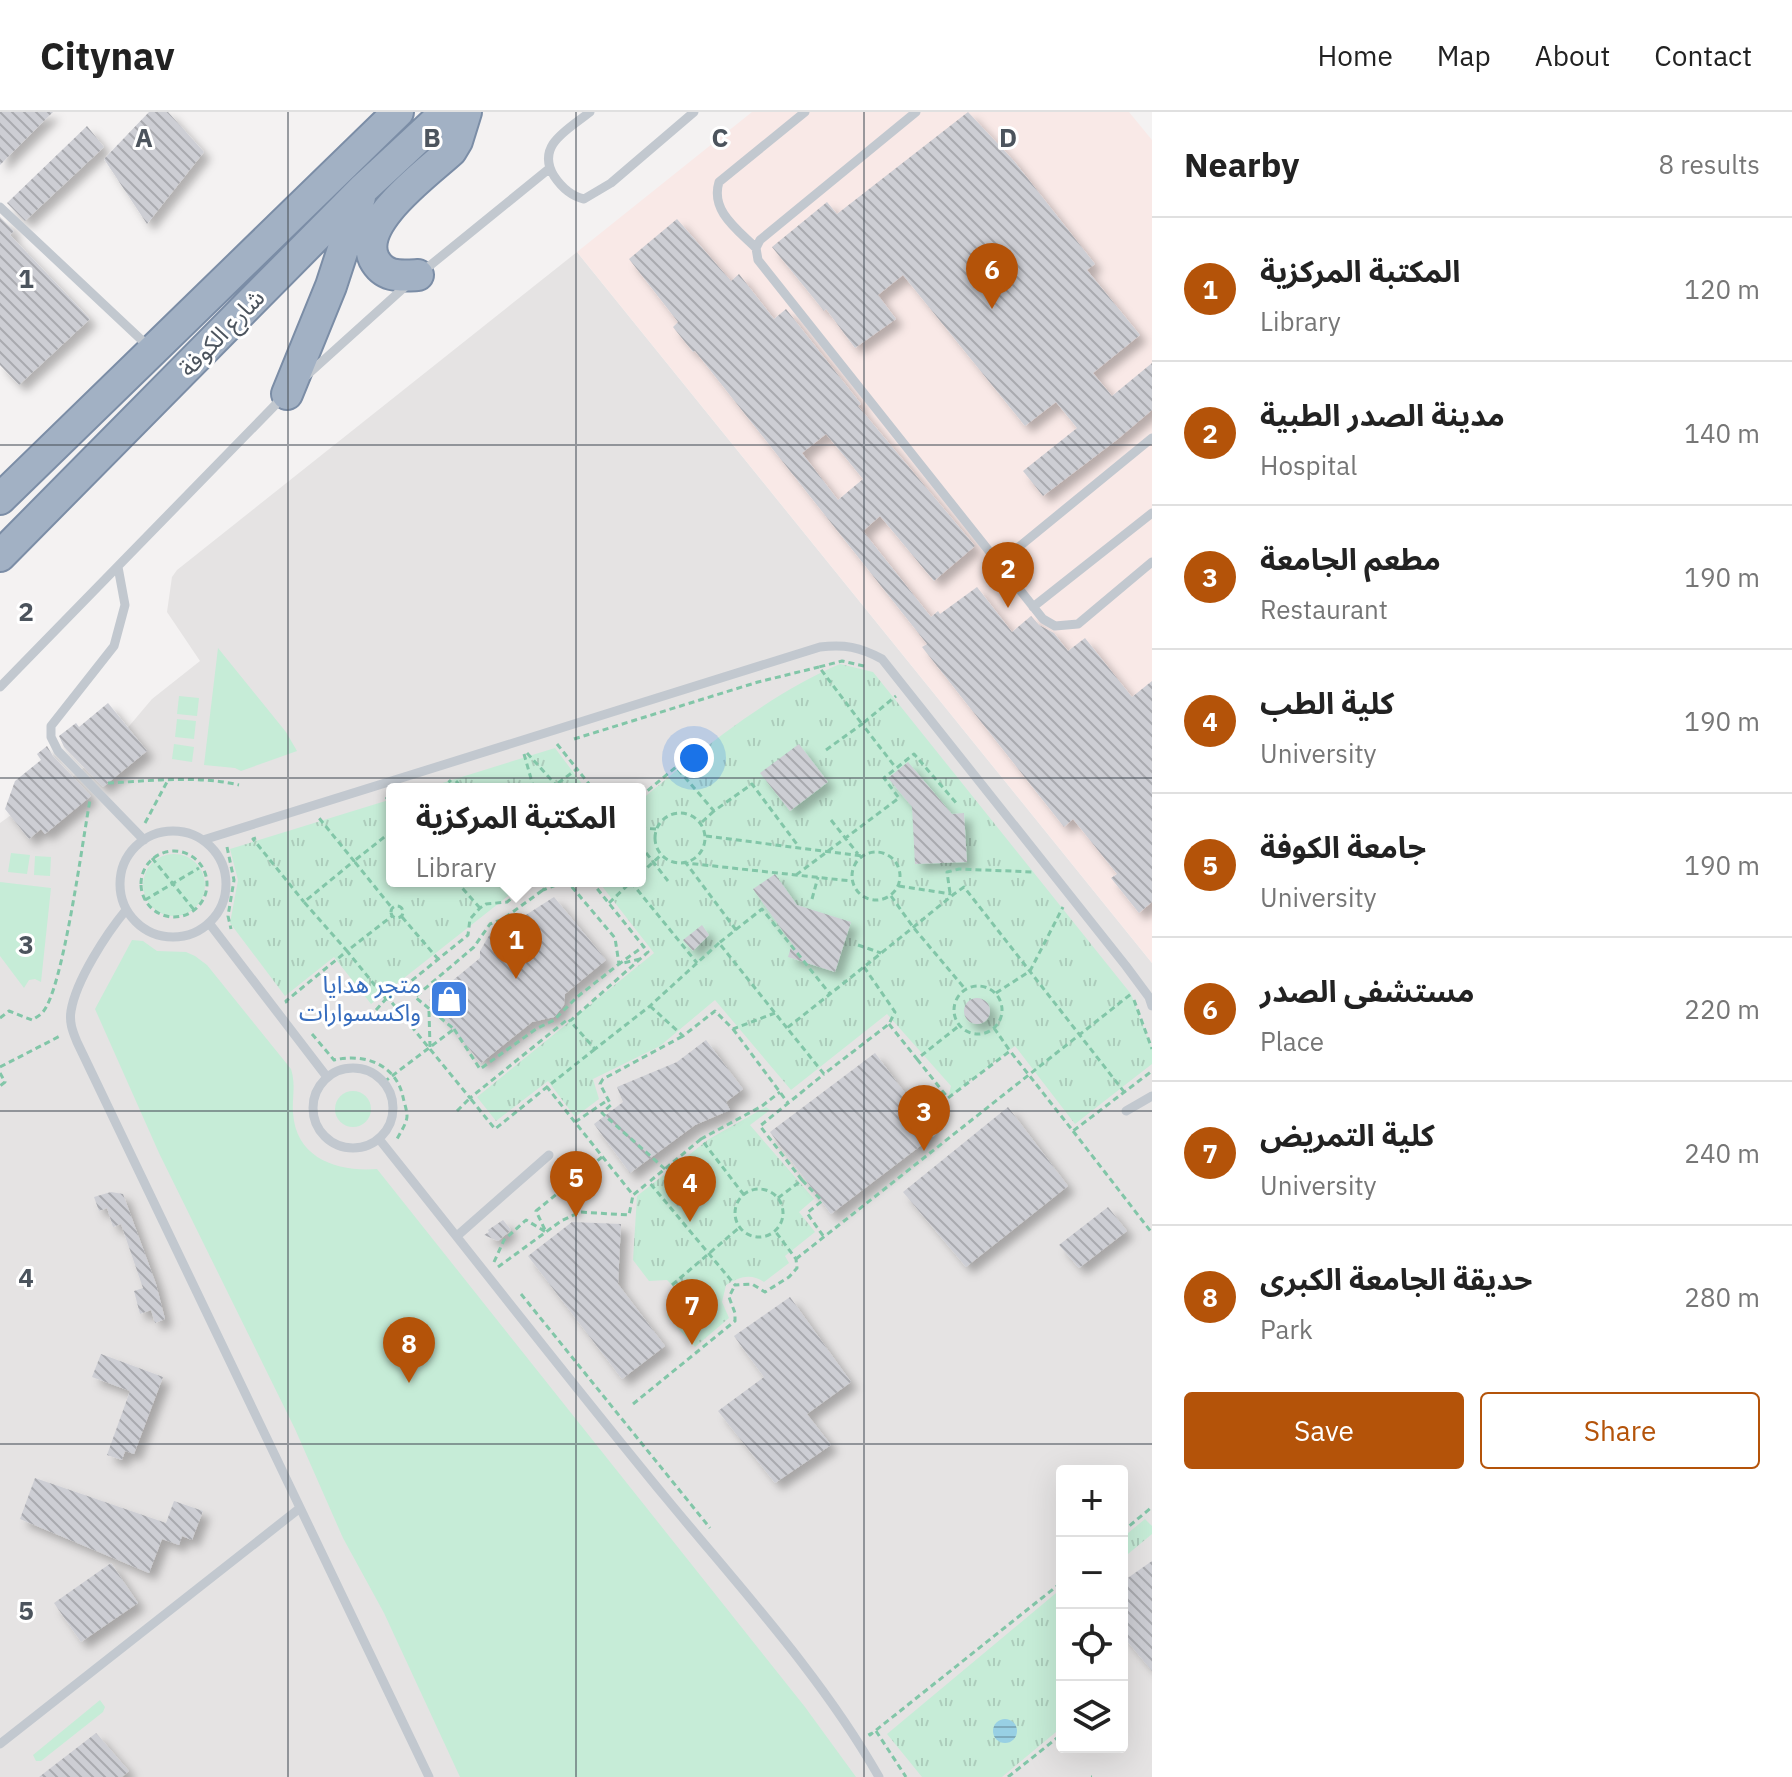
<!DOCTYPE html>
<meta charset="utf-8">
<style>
body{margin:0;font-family:"IBM Plex Sans","Noto Sans Arabic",sans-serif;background:#f6f6f6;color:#222}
.controls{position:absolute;right:24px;bottom:24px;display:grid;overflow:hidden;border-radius:8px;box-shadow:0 8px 32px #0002}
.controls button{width:72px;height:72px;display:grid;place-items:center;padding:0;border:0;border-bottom:2px solid #e0e0e0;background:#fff;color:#222;font:40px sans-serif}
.you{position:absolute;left:694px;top:646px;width:28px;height:28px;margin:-20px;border:6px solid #fff;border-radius:50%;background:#1a73e8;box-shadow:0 0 0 12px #1a73e833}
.badge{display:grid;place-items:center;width:52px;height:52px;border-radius:50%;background:#b45309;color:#fff;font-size:26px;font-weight:700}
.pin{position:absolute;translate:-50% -66px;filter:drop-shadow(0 2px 4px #0008)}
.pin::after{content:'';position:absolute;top:42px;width:28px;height:24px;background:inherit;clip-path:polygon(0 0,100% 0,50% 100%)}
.popup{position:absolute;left:386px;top:671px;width:260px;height:104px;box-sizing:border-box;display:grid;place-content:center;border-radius:8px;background:#fff;filter:drop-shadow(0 2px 6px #0005);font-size:26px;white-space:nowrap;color:#767676}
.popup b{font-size:30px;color:#222}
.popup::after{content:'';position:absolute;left:50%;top:100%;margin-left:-16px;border:16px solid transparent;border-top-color:#fff}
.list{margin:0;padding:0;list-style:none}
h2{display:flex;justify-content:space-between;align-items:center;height:104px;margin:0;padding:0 32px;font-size:34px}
h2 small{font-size:26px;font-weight:400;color:#767676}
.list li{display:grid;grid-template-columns:52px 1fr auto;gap:24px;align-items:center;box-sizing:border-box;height:144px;padding:0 32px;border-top:2px solid #e0e0e0}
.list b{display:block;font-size:30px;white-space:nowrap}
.list p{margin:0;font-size:26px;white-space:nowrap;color:#767676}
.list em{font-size:26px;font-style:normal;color:#767676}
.actions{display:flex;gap:16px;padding:24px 32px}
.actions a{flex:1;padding:18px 0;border:2px solid #b45309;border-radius:8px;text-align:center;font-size:28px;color:#b45309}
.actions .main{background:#b45309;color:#fff}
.icon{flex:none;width:44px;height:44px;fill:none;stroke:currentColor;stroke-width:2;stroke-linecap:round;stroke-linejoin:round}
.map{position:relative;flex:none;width:1152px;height:1665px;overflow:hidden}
header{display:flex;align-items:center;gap:48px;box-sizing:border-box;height:112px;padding:0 40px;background:#fff;border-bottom:2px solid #e0e0e0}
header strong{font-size:38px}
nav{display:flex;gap:44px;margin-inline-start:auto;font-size:28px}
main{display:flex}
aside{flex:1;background:#fff}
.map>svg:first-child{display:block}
.education{fill:#e5e3e3;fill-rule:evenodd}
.medical{fill:#f9e9e7}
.green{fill:#c6ecd7}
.park{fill:url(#park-tufts)}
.water{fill:url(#water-rules)}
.building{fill:url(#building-back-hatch);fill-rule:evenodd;filter:url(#shadow)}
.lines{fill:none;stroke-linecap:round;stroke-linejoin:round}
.trunk-casing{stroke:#7b8da6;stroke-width:34}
.path{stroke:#82c6a8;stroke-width:3;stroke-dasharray:6 4;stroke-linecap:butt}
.service{stroke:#c2c8cf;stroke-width:9}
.trunk{stroke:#a2b1c4;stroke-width:30}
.grid{fill:none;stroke:#4c545d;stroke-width:2;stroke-opacity:0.55}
.labels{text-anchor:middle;stroke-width:6;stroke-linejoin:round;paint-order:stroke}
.street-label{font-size:24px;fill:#4c545d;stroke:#fff}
.shop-label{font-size:24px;fill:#366cbe;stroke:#fff;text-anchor:end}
.grid-label{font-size:26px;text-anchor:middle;font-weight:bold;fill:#4c545d;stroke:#fff;stroke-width:6;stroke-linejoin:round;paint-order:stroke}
</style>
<header>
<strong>Citynav</strong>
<nav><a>Home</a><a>Map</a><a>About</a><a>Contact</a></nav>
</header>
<main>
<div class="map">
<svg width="1152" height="1665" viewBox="0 0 1152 1665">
<defs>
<pattern id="park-tufts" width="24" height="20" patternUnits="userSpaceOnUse" patternTransform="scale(2)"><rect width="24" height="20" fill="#c6ecd7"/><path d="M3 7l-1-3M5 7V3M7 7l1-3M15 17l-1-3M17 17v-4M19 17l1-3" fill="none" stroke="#acccbb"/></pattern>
<pattern id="water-rules" width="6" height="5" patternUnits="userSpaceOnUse" patternTransform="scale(2)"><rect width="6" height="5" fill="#98d0e4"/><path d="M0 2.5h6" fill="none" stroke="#7eabbc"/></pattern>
<pattern id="building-back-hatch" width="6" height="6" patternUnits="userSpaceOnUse" patternTransform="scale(2)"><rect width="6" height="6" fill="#cdced4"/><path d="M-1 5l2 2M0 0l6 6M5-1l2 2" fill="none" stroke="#a9aaaf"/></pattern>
<filter id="shadow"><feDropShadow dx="7" dy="7" stdDeviation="4" flood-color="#0004"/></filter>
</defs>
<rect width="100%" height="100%" fill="#f4f2f2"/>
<!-- education -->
<path class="education" d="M577 140 1152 851V1665H0V711L25 693 46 686 114 632 152 587 200 549 167 500 172 465 177 458ZM392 677H640V769H392ZM1062 1359H1122V1635H1062Z"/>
<!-- medical -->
<path class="medical" d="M752 0H1129L1152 28V851L577 140Z"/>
<!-- green -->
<path class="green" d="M218 536 286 620 297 639 241 659 235 656 204 653Z
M179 584 199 586 197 604 177 602Z
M177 607 196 609 194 627 175 625Z
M174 632 194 635 192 650 172 647Z
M11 741 30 743 27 762 8 760Z
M143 773a31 31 0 1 1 62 0a31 31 0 1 1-62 0Z
M35 744 51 745 50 764 34 763Z
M0 770 51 776 41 870 35 867 29 868 24 876 0 844Z
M132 828 143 829 157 839 186 840 195 844 207 853 291 957C296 973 292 985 293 1001 296 1047 338 1060 377 1057L805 1595 856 1665H460L384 1501 343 1426 295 1317 159 1041 95 897Z
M335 997a18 18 0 1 1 36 0a18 18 0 1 1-36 0Z
M100 1588 105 1595 103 1600 41 1649H36L33 1643Z"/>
<!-- park -->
<path class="park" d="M840 552 873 560 1131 882 1152 937V952L1075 1012 1015 934 948 986 951 974 887 902 791 978 715 888 660 934 593 967 599 987 575 1005 548 969 496 1009 477 985 654 841 598 769H640V689C699 639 769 582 840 552Z
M555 636 586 677H423Z
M392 687V769H527L371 892 334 845 285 884 230 811 238 768 230 737Z
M766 995 770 998 750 1013 814 1087 799 1100 815 1120 785 1144 789 1151 764 1170C750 1161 740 1165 726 1173L722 1190 729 1206 695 1235 667 1204 675 1176 667 1168 649 1169 633 1148 637 1084 709 1027Z
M1145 1407 1152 1414V1422L1122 1447V1426Z
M1062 1476V1577L1056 1620 1002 1665H922L887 1622Z"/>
<!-- water -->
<path class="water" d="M993 1619a12 12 0 1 1 24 0a12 12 0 1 1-24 0Z"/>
<!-- building -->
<path class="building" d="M0 0H53L0 53Z
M149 0H168L204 40 147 112 104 47Z
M968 0 1014 49 1095 152 1087 158 1140 223 1093 261 1112 284 1152 251V298L1118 327 1043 384 1023 359 1077 316 1056 290 1025 314 903 163 878 183 896 207 855 236 826 197 824 199 772 135 827 90 837 102Z
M87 14 104 35 25 109 7 91Z
M0 105 14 119 10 123 90 207 19 273 0 253Z
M677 107 731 169 739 162 774 207 786 197 861 292 858 294 975 434 934 469 880 404 863 419 931 505 938 499 940 502 977 475 1012 520 1031 504 1039 513 1054 521 1068 539 1085 526 1132 585 1152 569V790L1139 801 1111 766 1117 762 1073 707 1064 715 922 535 927 532 695 239 693 240 673 215 678 210 629 147ZM826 322 863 367 838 388 802 341Z
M108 591 147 639 103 675 64 635 59 624 76 611 79 615Z
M799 632 828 670 790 699 760 661Z
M47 634 53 644 91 684 45 722 41 717 29 727 5 697 15 669 41 648 37 642Z
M908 650 952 702 964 701 967 750 915 752 912 695 888 666Z
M775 762 797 793 851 810 835 860 788 845 792 832 753 777Z
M554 785 606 848 565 882 564 893 554 905 532 910 481 951 429 888 480 846V839L490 822 507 815Z
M702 813 709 823 693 839 683 828Z
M964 899a13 13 0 1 1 26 0a13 13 0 1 1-26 0Z
M706 928 743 977 726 990 730 998 695 1013 630 1061 594 1012 623 990 617 975 677 950Z
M875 941 936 1022 831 1102 770 1020Z
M1008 995 1068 1074 966 1155 903 1080Z
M111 1080 123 1082 156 1172 165 1207 155 1211 151 1198 140 1202 134 1179 143 1176 121 1112 113 1115 107 1096 99 1099 94 1085Z
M1108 1095 1127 1119 1079 1156 1059 1133Z
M503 1108 511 1118 498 1129 484 1123 489 1120 488 1118Z
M572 1110 621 1112 618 1172 665 1234 622 1267 528 1144Z
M790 1185 851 1270 807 1302 831 1333 775 1371 718 1299 764 1265 734 1224Z
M101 1242 163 1265 134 1342 125 1339 122 1348 107 1343 130 1279 92 1265Z
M35 1366 166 1411 174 1389 203 1399 192 1428 182 1424 179 1433 162 1427 149 1461 20 1407Z
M1152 1449V1559L1122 1523V1470Z
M111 1451 138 1491 81 1530 54 1491Z
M96 1621 129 1659 122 1665H39Z"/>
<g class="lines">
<!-- trunk casing -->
<g class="trunk-casing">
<path id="trunk" d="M418 163C400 164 384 166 374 147 357 111 427 61 451 39L457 29 466 0
M287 282 331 174 360 85
M0 387 398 0
M0 444 362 78 446 0"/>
</g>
<!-- path -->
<path class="path" d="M864 554 842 549 819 555 862 612 896 584
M574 627 758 570 819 555
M557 632 577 657
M826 638 862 612 896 656
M527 641 556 673
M524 642 534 677
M456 669 463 677
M108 671C151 669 197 663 239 673
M441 677 451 668
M550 677 577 657 593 677
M386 685 392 692
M640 685 676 655 714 699 752 672 799 735
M655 726a25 25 0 1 1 50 0a25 25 0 1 1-50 0Z
M831 708 858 742
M702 710 714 699
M145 711 168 668
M640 716 656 717
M392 719 354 749 392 796
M706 724 862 744
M256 726 253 727 304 790
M640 733 668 769
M227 735 234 768 228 804 231 817
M141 772a33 33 0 1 1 66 0a33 33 0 1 1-66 0Z
M852 764a24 24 0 1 1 48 0a24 24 0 1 1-48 0Z
M152 746 195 799
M640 762 661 743
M796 763 899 686 884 666 914 642 958 693
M456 769 480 796
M534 769 507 790 486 792 480 796 470 807 468 823 389 887 470 986 568 907 570 909
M551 769 543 778 567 769
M591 769 648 840 570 909 595 937 650 894 719 831
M631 770 697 851
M899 774 951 782
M950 781 947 760 959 757 1034 760
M891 784 913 815 966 878
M812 787 818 765
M145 788 199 756
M609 791 632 769
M391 800a6 6 0 1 1 12 0a6 6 0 1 1-12 0Z
M402 805 438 847
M736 818 686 751 851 769
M858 833 881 841
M640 847 619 852 644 834
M864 855 895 900 889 912 824 962 787 916C843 872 899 827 954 782L964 775 1125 981
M954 898a24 24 0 1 1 48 0a24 24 0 1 1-48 0Z
M996 881 1030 859 1063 795
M389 887H386L347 839 392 804
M1134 888 1152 937
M287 891 286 889 347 839 304 790 354 749 319 706 321 705
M650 894 683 924 715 899 733 917 775 901
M376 898 386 887
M429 899 430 935
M0 906 9 899 32 908C35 906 39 904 42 901 63 880 83 725 90 688
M889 912 917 947 960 913
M787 916 719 831 762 797 830 882
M994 916 1010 939
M454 917 480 957 536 917 554 908 577 885 619 852 615 826 567 769
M733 917 788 991
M312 922 334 948C364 941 396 952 403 985 404 990 407 998 407 1004 407 1011 400 1021 397 1027L398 1030
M595 937 547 975 633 1083 649 1070
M917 947 948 986 1010 939 1073 1019 1152 959
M0 955 60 924
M0 961 5 970 0 974
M384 970 454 917 415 885 474 835 490 812 503 807 543 778
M457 999 470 986 495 1017 547 975
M575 1010 608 988
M1073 1019 1152 1121
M701 1027 649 1070 735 1173 752 1172 765 1180 789 1165 797 1156 796 1147 775 1119
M665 1057 602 1001 611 993 600 972 603 967 683 924
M802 1068 760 1014 824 962
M735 1101a24 24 0 1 1 48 0a24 24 0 1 1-48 0Z
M744 1083 701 1027 762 994 780 980
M778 1086 802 1068 822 1089 807 1101 824 1125
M796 1147 1131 882
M494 1150 504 1128 526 1108 546 1120 536 1099 602 1045
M498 1155 561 1109 580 1100 629 1103 633 1083
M672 1173 740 1115
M521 1182 710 1416
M633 1292 735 1209V1201L729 1185 735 1173
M1122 1420 1152 1395
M876 1619 906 1665
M869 1621 870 1623 1062 1470
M1008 1665 1062 1622
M1091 1665H1092"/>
<!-- service -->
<path class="service" d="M590 0C569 17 535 33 554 64 562 76 571 84 584 87L611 71 694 0
M916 0 760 128 756 136 758 148 1043 507 1055 514 1078 512 1152 450
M0 95 149 235
M756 136C738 118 710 99 719 70L805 0
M422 160 550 56
M306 264 408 172
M998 452 1152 326
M118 455 125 493 114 534 51 614V625L58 639 144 728
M1033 495 1152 401
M0 575 283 285
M120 772a53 53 0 1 1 106 0a53 53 0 1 1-106 0Z
M203 728 820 535C844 532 860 535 882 547L1126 854 1149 885 1152 894
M126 798C107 821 76 868 71 899 69 911 73 920 77 930L429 1665
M209 811 327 965
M313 996a40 40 0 1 1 80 0a40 40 0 1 1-80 0Z
M1126 999 1152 984
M379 1027C475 1147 569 1268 666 1386 740 1476 821 1563 879 1665
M457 1124 549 1043
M0 1632 300 1396"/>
<!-- trunk -->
<use href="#trunk" class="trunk"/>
</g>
<!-- grid -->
<path class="grid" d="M288 0V1665M576 0V1665M864 0V1665M0 333H1152M0 666H1152M0 999H1152M0 1332H1152"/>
<!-- icons -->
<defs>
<g id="shop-square" transform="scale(2)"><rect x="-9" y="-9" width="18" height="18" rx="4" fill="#3f7fe0" stroke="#fff"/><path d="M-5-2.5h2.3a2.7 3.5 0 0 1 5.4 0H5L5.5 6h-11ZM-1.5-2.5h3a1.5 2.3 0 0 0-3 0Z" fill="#fff"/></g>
</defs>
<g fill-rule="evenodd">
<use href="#shop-square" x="449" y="887"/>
</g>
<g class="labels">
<!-- street labels -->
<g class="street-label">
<text transform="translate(222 221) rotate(-46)" y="8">شارع الكوفة</text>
</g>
<!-- shop labels -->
<g class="shop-label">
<text x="421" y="881">متجر هدايا<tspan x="421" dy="28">واكسسوارات</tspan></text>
</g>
</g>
<g class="grid-label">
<text x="144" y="35">A</text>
<text x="432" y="35">B</text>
<text x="720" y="35">C</text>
<text x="1008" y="35">D</text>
<text x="26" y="176">1</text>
<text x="26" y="509">2</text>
<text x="26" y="842">3</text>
<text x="26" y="1175">4</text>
<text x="26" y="1508">5</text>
</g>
</svg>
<div class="controls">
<button>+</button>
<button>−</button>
<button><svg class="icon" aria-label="locate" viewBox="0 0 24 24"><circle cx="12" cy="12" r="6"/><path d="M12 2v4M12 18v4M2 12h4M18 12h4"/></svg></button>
<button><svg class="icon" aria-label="layers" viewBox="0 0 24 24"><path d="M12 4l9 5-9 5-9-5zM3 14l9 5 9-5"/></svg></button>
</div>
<div class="you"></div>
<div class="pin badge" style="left:516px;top:867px">1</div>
<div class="popup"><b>المكتبة المركزية</b>Library</div>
<div class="pin badge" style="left:1008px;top:496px">2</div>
<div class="pin badge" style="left:924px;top:1039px">3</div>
<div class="pin badge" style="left:690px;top:1110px">4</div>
<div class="pin badge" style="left:576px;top:1105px">5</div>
<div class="pin badge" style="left:992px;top:197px">6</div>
<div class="pin badge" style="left:692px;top:1233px">7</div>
<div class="pin badge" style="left:409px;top:1271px">8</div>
</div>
<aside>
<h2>Nearby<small>8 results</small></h2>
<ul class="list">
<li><span class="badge">1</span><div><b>المكتبة المركزية</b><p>Library</p></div><em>120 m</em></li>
<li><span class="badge">2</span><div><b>مدينة الصدر الطبية</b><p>Hospital</p></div><em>140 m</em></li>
<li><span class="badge">3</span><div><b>مطعم الجامعة</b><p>Restaurant</p></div><em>190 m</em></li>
<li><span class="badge">4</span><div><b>كلية الطب</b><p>University</p></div><em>190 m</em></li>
<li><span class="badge">5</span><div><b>جامعة الكوفة</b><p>University</p></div><em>190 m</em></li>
<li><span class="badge">6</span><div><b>مستشفى الصدر</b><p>Place</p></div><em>220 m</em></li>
<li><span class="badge">7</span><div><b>كلية التمريض</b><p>University</p></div><em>240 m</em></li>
<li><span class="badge">8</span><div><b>حديقة الجامعة الكبرى</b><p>Park</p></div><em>280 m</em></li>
</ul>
<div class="actions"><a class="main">Save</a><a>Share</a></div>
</aside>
</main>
